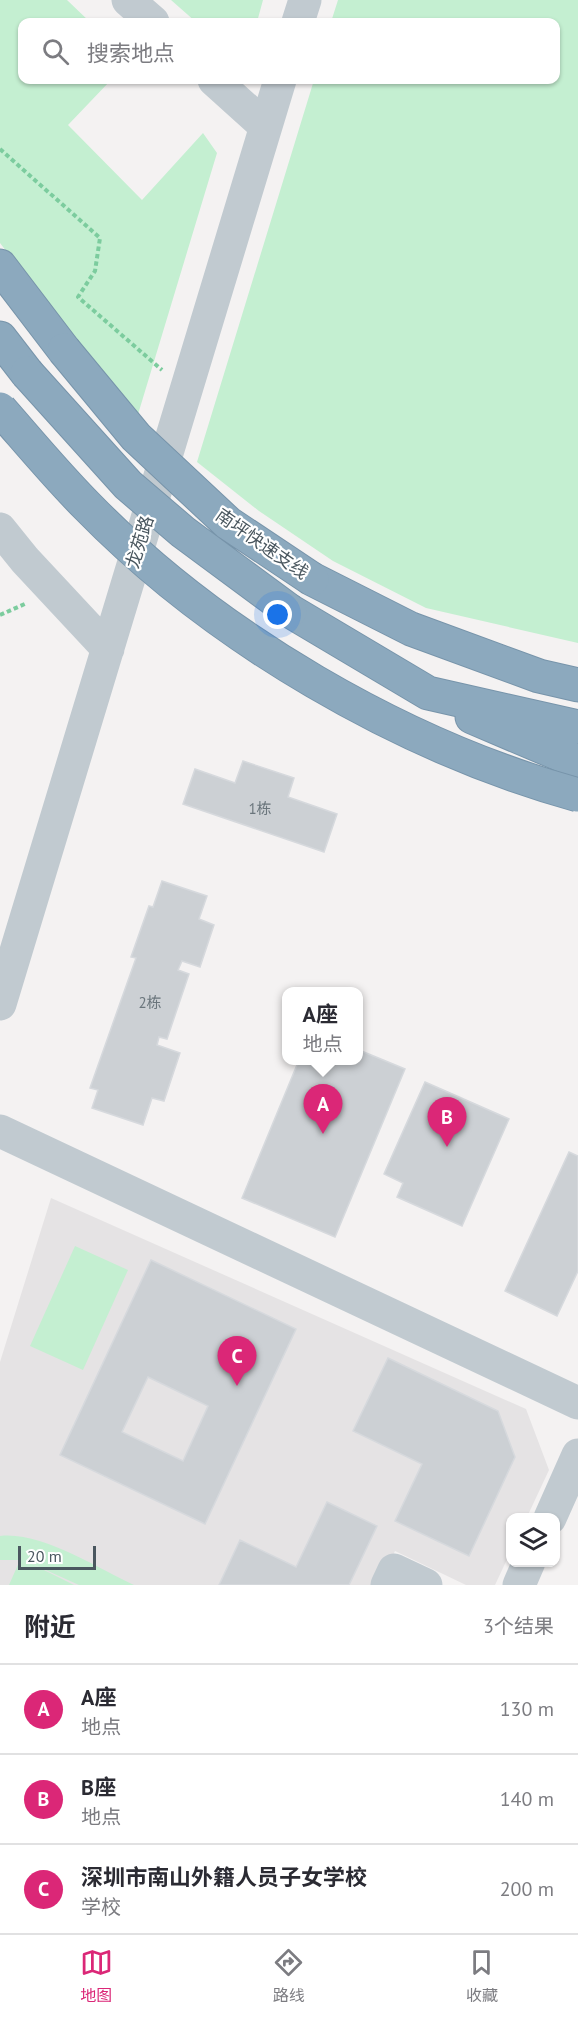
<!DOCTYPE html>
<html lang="zh">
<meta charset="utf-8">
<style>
body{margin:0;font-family:"PT Sans","Noto Sans SC",sans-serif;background:#f2f2f3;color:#2b2b33}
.controls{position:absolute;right:18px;bottom:18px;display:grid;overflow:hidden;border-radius:12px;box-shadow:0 2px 4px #0004}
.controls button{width:54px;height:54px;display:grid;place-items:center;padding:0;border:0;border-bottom:2px solid #e1e1e2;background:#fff;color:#2b2b33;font:30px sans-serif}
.scale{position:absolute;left:18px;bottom:15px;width:78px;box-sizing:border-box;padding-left:6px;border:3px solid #4a575f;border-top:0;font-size:16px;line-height:21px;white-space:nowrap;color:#4a575f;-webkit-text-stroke:4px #fff;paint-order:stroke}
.you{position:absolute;left:278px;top:615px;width:21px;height:21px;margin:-15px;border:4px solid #fff;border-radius:50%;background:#1a73e8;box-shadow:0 0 0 9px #1a73e833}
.badge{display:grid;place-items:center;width:39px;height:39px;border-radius:50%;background:#db2777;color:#fff;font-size:20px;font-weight:700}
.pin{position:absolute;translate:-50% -50px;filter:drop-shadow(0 2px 3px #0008)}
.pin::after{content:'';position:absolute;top:32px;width:21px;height:18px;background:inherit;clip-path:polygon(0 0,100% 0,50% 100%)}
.popup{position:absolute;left:282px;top:987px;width:81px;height:78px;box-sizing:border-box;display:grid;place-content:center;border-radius:12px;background:#fff;filter:drop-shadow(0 2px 4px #0005);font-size:20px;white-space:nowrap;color:#7c7c81}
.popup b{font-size:22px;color:#2b2b33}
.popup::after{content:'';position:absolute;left:50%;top:100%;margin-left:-12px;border:12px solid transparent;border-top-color:#fff}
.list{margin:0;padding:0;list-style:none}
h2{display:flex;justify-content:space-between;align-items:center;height:78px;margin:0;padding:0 24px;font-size:26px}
h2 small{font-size:20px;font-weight:400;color:#7c7c81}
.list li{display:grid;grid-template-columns:39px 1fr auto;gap:18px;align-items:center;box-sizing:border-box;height:90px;padding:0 24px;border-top:2px solid #e1e1e2}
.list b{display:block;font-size:22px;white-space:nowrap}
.list p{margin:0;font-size:20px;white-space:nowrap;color:#7c7c81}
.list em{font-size:20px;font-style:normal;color:#7c7c81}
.icon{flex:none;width:33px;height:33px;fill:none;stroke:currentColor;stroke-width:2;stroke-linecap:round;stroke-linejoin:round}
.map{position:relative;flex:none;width:578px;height:1585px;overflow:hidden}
.search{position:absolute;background:#fff;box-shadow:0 2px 4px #0004;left:18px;right:18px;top:18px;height:66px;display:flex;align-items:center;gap:15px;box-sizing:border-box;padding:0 21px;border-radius:12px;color:#7c7c81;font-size:22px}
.sheet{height:348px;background:#fff}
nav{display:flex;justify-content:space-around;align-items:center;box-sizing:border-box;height:84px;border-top:2px solid #e1e1e2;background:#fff;font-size:16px;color:#7c7c81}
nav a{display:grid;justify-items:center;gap:3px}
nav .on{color:#db2777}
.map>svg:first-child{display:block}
.education{fill:#e5e3e4}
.green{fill:#c4efd1}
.building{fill:#ccd0d4;stroke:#d6d9dd;stroke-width:1.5;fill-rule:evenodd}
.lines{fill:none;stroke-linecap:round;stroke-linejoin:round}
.highway-casing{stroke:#7794aa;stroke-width:35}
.path{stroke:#7ccc9e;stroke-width:4;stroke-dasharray:4.5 3;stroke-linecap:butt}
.minor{stroke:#c1cad0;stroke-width:33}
.highway{stroke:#8ca9be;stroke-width:33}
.highway-bridge-casing{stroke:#7794aa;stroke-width:35;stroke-linecap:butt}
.highway-bridge{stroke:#8ca9be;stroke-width:33}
.labels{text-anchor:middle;stroke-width:4.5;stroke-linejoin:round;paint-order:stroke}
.number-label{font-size:15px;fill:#6a757c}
.street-label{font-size:18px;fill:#4a575f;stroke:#fff}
</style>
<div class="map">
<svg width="578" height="1585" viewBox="0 0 578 1585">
<rect width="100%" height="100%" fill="#f4f2f2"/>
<!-- education -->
<path class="education" d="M51 1198 526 1409 549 1470 527 1517 510 1518V1553L495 1585H466L395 1551 378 1585H0V1362Z"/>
<!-- green -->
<path class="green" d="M0 0H67L90 22H22V80H111L68 125 142 200 203 133 217 153 136 421 0 243Z
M171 0H263L257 22H196Z
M338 0H578V643L426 608 333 561 259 511 197 462 314 80H556V22H331Z
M75 1246 128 1270 83 1370 30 1346Z
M0 1536C41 1531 97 1568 134 1585H79L28 1562 74 1585H9L20 1560H0Z"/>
<!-- building -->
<path class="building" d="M243 761 294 778 288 797 337 814 324 852 183 804 195 769 235 783Z
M162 881 207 896 199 919 214 925 200 967 182 961 178 970 189 974 167 1039 159 1037 157 1045 180 1053 164 1101 152 1098 143 1125 92 1108 98 1090 90 1088 136 958 131 957 149 906 153 907Z
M359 1050 405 1069 335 1237 242 1198 299 1060H359Z
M425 1082 509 1119 462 1226 397 1197 403 1183 384 1174Z
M569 1152 578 1156V1271L557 1316 505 1291Z
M151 1260 296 1329 205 1524 60 1455ZM148 1377 208 1406 183 1461 122 1432Z
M388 1358 498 1411 515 1457 469 1556 395 1521 422 1464 353 1431Z
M327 1502 377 1526 349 1585H219L240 1540 296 1567Z"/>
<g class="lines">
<!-- highway casing -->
<g class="highway-casing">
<path id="highway" d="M0 266 64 350
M0 338 27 373
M312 579 411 629 539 676 578 685
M290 611 428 693 578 727
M472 717 578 762"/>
</g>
<!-- path -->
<path class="path" d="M0 149 100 238 95 271 78 297 162 370
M0 615 27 603"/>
<!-- minor -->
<path class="minor" d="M128 0 153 22
M298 22 305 0
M214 80 265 126
M0 529 25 560 108 649
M0 1004 280 80
M0 1131 578 1403
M550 1518 578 1455
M387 1585 394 1570 426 1585
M519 1585 529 1562"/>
<!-- highway -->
<use href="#highway" class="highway"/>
<!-- highway-bridge casing -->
<g class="highway-bridge-casing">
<path id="highway-bridge" d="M64 350 136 437 228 523 312 579
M27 373 128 485 183 532 290 611
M0 409C29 442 57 476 88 507 216 638 402 746 578 795"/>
</g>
<!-- highway-bridge -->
<use href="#highway-bridge" class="highway-bridge"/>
</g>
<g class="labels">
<!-- number labels -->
<g class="number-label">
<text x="260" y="814">1栋</text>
<text x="150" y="1008">2栋</text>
</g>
<!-- street labels -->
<g class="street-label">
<text transform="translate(140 542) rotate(-73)" y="6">龙苑路</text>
<text transform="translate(262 544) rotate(35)" y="6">南坪快速支线</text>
</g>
</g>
</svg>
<div class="controls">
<button><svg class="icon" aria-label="layers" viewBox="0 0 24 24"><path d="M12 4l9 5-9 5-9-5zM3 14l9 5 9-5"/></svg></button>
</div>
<div class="scale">20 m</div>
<div class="you"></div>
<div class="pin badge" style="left:323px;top:1134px">A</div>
<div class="popup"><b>A座</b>地点</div>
<div class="pin badge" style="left:447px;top:1147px">B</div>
<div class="pin badge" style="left:237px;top:1386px">C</div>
<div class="search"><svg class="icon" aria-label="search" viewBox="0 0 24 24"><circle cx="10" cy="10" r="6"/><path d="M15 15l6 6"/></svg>搜索地点</div>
</div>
<section class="sheet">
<h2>附近<small>3个结果</small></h2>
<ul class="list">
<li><span class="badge">A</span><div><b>A座</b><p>地点</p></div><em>130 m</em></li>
<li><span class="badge">B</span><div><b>B座</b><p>地点</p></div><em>140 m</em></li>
<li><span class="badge">C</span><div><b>深圳市南山外籍人员子女学校</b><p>学校</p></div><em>200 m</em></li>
</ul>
</section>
<nav>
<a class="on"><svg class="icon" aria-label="map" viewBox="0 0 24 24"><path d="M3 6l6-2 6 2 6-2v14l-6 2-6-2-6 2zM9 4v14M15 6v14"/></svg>地图</a>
<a><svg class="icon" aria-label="directions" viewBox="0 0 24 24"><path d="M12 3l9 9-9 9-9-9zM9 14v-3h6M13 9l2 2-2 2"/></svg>路线</a>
<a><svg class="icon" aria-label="saved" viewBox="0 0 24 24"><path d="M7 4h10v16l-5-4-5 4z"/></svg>收藏</a>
</nav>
